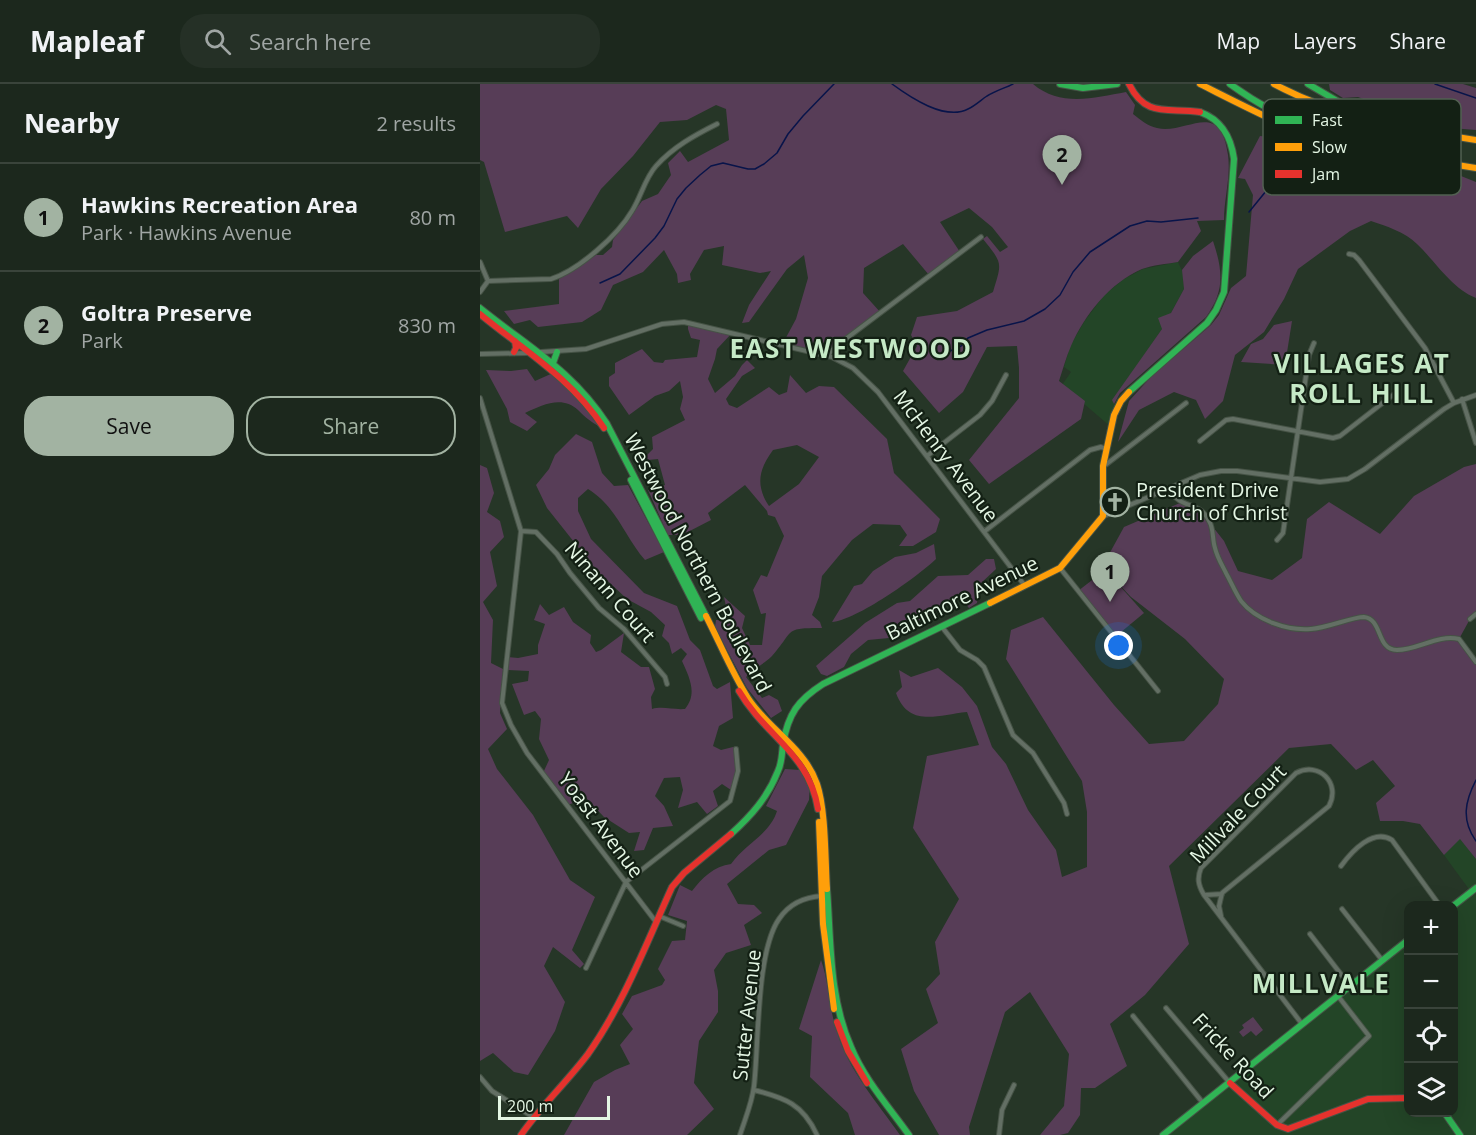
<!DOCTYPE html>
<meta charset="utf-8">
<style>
body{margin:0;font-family:"Open Sans",sans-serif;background:#253026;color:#f1f3f6}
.controls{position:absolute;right:18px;bottom:18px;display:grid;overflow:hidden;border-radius:12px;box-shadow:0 6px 24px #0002}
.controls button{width:54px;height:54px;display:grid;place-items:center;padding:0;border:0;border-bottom:2px solid #3a443b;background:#1c281d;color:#f1f3f6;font:30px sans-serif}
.scale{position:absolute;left:18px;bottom:15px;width:112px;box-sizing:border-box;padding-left:6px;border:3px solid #e4f6e4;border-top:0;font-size:16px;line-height:21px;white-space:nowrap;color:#e4f6e4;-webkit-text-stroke:4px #132014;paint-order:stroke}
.you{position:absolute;left:639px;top:562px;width:21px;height:21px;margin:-15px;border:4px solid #fff;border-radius:50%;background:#1a73e8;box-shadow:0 0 0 9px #1a73e833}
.badge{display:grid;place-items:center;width:39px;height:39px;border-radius:50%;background:#a2b3a2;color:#111;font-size:20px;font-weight:700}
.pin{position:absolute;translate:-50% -50px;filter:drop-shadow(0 2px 3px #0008)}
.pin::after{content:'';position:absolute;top:32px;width:21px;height:18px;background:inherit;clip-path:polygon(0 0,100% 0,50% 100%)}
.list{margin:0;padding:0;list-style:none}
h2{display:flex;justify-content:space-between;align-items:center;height:78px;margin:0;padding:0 24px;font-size:26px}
h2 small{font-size:20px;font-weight:400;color:#a0a6a4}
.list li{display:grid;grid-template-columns:39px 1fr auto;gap:18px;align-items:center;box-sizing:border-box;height:108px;padding:0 24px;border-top:2px solid #3a443b}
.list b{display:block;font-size:22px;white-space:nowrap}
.list p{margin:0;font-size:20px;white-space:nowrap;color:#a0a6a4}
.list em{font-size:20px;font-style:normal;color:#a0a6a4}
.actions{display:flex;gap:12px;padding:18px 24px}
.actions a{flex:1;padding:14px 0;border:2px solid #a2b3a2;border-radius:24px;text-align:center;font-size:21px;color:#a2b3a2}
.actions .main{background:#a2b3a2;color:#111}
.icon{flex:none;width:33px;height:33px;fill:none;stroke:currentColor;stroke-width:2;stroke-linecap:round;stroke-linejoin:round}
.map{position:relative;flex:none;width:996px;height:1051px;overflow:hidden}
header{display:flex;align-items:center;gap:36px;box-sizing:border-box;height:84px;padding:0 30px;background:#1c281d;border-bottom:2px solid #3a443b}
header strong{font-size:28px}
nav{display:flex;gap:33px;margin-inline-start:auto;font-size:21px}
.search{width:420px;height:54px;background:#253026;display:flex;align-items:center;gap:15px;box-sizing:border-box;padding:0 21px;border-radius:24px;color:#a0a6a4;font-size:22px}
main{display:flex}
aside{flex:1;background:#1c281d}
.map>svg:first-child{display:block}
.built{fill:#234527}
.green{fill:#573d57;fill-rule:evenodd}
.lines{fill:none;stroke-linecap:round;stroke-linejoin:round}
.stream{stroke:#08144a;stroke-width:1.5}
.street-casing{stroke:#465346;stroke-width:6}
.fast-casing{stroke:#465346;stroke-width:8}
.slow-casing{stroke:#465346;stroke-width:8}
.jam-casing{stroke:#465346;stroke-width:8}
.street{stroke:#636f64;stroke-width:4}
.fast{stroke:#30b455;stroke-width:6}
.slow{stroke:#ff9f0a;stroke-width:6}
.jam{stroke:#e5322d;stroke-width:6}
.labels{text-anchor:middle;stroke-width:4.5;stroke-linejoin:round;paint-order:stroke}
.street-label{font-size:20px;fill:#e4f6e4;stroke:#132014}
.poi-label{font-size:20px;fill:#e4f6e4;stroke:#132014;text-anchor:start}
.district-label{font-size:26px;font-weight:bold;letter-spacing:1.5px;fill:#c5e9c6;stroke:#132014}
.key{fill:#132014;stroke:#526052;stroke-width:1.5}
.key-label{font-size:16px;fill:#e4f6e4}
</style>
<header>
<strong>Mapleaf</strong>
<div class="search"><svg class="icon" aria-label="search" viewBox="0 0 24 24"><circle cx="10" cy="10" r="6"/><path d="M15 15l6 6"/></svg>Search here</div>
<nav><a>Map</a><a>Layers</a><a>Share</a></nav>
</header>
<main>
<aside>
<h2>Nearby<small>2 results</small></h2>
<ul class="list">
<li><span class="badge">1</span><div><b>Hawkins Recreation Area</b><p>Park · Hawkins Avenue</p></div><em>80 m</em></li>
<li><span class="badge">2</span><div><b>Goltra Preserve</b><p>Park</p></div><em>830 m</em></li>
</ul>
<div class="actions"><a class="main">Save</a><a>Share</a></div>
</aside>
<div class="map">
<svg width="996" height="1051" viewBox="0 0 996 1051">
<rect width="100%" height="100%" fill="#263627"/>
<!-- built -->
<path class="built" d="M698 178 703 189 704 205 682 245 633 316 637 325 631 343 582 301 591 288 584 283 590 262 604 238 624 211 644 195 663 185Z
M980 754 996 775V1051H683L928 856V1028H974V822L991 808 964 771Z"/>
<!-- green -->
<path class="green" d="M0 0H553C580 23 614 14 646 8L655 21 653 30C661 36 667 42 677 44 707 51 740 13 748 71 751 92 744 115 744 136L717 137 721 147 698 178C686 180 673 181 662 185 630 199 605 230 591 262 586 273 583 285 579 297L605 317 601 335 509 400 489 376 539 314V284L537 262 507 263 483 308 459 329 423 287 437 262 431 251 437 233 477 227 513 208C522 178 523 180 503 155L507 152 520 168 528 163 512 143 489 124 460 138 480 168 449 191 423 160 384 184 383 209 401 229 376 246 347 272 302 261 316 235 328 194 324 171 307 185 269 238 262 239 269 221 291 187 280 189 242 181 244 162 224 166 210 190 211 196 198 199 197 190 184 166 163 188 133 201 121 226 102 238 58 243 50 236 34 240 24 227 79 220V195L116 171H123L132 163 133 156 162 117 178 110 191 91 188 79 200 67 208 78 249 56 246 25 236 21 207 36 180 38 153 72 121 105 98 144 87 132 25 148 4 78 0 76Z
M849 0H983L996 4V46L958 43 878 13 863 14 850 6Z
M780 52 809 55 897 80 939 83 976 90 996 98V214C971 204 956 178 937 160 925 148 906 142 891 137L870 147 818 185 804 215 784 248 755 271 743 317 725 335 716 316 694 308 659 326 638 358 649 317 671 293 731 241 739 231 751 204 766 192 773 111 765 95 758 94Z
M733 157C743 187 745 207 726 233L640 309 634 320 632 316 682 245 678 234 691 229 704 205 702 186 713 172Z
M812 237 805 281 761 278 771 260 783 255 794 241Z
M208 238 252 249 237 265 235 275 228 295 235 309 255 292 262 281 267 276 275 284 262 292 246 315 249 321 257 324 289 303 299 311 307 308 310 291 326 309 339 302 354 303 407 355 414 389 460 435 456 448 433 462H419L427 451 420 441 393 440 372 456 342 492 339 513 332 531 340 538 342 544C303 544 315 546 292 572 284 580 273 585 266 593L282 614 289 611 298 616 302 627 291 634 267 604 235 543 236 536H241L248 532 244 513 265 532 262 544 270 561H282L286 529 281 530 273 506 281 491 287 493 304 452 295 433 288 431 287 427 265 401 228 429 231 436 202 451H188L168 406 185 401 178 375 168 376 166 372 173 365 172 353 205 336 200 325 203 313 200 297 189 307 175 312 149 331 129 302V293L135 289V279L162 265 174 278 183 279 185 276 217 273 220 256 211 254 208 245ZM317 361 339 373 319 400 289 422C275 401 279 385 293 366Z
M47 285 55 297 73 289 96 308 120 343C111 338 105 333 98 326 82 311 62 321 45 329L57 338 47 347 30 338 27 325 6 286 31 287Z
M96 350 112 358 122 389 134 402 148 401 184 468 165 476C144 452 137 423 108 405L98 414V427L111 455 164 509 197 522 210 556 220 566 233 602 237 605 250 598 253 634 239 642 233 662 241 666 253 663 256 665 258 687 254 708 242 700 233 707 238 722 227 730 217 718 198 724 203 706 200 693 184 694 175 712 184 722 193 742 173 744 164 766 154 767 160 748 149 749 124 733 106 714 88 721 63 689 69 676 59 655 61 635 55 627 44 631 32 600 48 597 49 587 26 586 27 573 38 574 58 570V561L65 540 54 536 60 520 69 531 84 523 93 538 111 551 110 559 116 568 121 566 144 549 141 568 161 583H169L175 605 171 613 172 625C183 622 193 626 205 625 218 609 209 593 202 577L207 570 201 564 192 570 189 559 182 552 185 541 171 528 147 515 117 487 67 424 56 401 69 385 75 371Z
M996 380V530L990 535 979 555 996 578V775L980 755 964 771 940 740 923 737H900L896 719 915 702 893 676 876 686 851 660 809 664 689 782 709 860 665 911 630 940 647 982 615 1004H601L600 1031 588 1049 580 1051H560L584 1022 589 970 550 908 525 928 489 1043 490 1051H459L434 1007 421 965 458 939 446 905 460 890 455 858 479 815 433 744 447 672 499 661 487 628C457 631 429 644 416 609L422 603 419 586 431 593 458 584 482 603 497 622 512 663 526 680 548 726 576 766 582 793 607 783V728L602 697 526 575 531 546 563 533 634 621 669 660 704 657 738 620 744 595 705 555 651 513 630 491 664 529 635 553 598 507 625 486 622 483 644 443 700 419 718 424 744 457 758 487 792 496 822 474 827 435 849 418 900 450 934 412 984 383Z
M0 381 7 384 14 409 7 428 20 437 24 453 10 468 17 502 3 518 13 536 11 579 23 585 20 629 27 645 8 665 17 685 53 731 90 796 115 813 92 866 104 880 100 884 73 863 64 882 85 918 75 947 48 991 34 988 13 969 0 977Z
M454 460 456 475C437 493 377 536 352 538L374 502 382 500 393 487 415 473 436 469Z
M506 475H514L516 485 499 501 497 519 489 524 480 513 409 554 388 556 371 570 364 583 347 592 341 590 336 582 385 539 417 519 430 517 458 492 488 491Z
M305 685 320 686 330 697 329 716 306 761 289 766 247 800 258 820 274 821 282 829 264 841 271 861 246 869 234 886 238 907V928L219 957 214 999 234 1025 207 1051H84L114 998 135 986 150 980 140 961 153 945 142 930 152 912 182 901 185 896 178 885 192 857 205 856 207 837 188 831 200 801 212 807C222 794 234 782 251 780 265 760 290 750 297 727L286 722Z
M341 876C349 898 349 925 357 948 369 987 397 1018 420 1051H375L368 1029 330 993 332 952 319 945Z
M773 933 783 946 776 952 771 947 763 953 759 948 764 944 762 941Z"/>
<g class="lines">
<!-- stream -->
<path class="stream" d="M412 0C431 14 465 37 488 25 495 22 501 16 507 12 515 7 525 4 533 0
M955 0 996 14
M769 128 808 80 816 67
M120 199 140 190 175 154 184 142 197 115 206 104 220 91 231 82 243 79 268 85H275L284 80 297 69 308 50 323 32 354 0
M457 273 481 262 488 254 507 246 544 237 565 225 580 211 593 188 610 168 650 142 667 137 681 138 718 134
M996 696C985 717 981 736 996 757"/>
<!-- street casing -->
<g class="street-casing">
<path id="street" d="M869 170 874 171 879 176 945 264 974 319
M0 178 8 197
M8 197 71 195C99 186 138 151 152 127 161 113 165 94 176 82 193 63 215 51 237 40
M0 208 8 197
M61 268 106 265 182 240 204 238 352 273 373 284 398 308 545 502
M0 270 47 269
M347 272 355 263 501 153
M0 314 41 447 22 619 31 641 47 669 176 838
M982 315 996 359
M720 357 746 336 753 335 853 354 860 352 913 311
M447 372 500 331 512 317 526 291
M624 382 706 319
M689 405C702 427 719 416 729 437 734 445 732 455 735 464 737 473 742 481 746 489 751 498 755 508 761 517 776 536 807 547 831 545 847 544 872 533 884 533 903 535 896 566 917 566 938 566 958 550 979 555L996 578
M624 432 720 391 741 387H757L840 398 868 395 885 385 964 325 974 319 996 311
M41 447 56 448 77 470 90 489 119 524 144 545 185 593 187 600
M505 447 610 366 621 363 626 365
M797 456 803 449 829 271 834 259
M580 484 678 607
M990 535 996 530
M462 543 480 566 497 576 504 583 533 651 553 669 584 719 587 730
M861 782C872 767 893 744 912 756L960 822
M725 811 742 810
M862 825 902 876
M179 832 203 842
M741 832 739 822 742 809 849 722C861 699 839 677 816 689L721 784C717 794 718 801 724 811L822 940
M830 850 870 902
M106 884 146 798 250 717 258 687 256 665
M686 924 749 998
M653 932 723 1019
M0 993 12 1007 53 1033
M274 1006C305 1014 323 1020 337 1051
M797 1041 889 952 858 912
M260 1051C265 1035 272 1019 274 1002 279 960 276 868 299 835 309 820 325 813 342 812
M519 1051 522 1026 534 1001"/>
</g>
<!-- fast casing -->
<g class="fast-casing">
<path id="fast" d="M580 0 603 4 637 0
M750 0C801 37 856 59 918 71
M828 0 864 21 903 37
M0 224C48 263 92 286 127 340L226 532
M73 279 77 268
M649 308 727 239 736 226 744 208 754 75C751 53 742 36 720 28
M151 396 221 534
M251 750C271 732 288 713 298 687 302 679 302 668 303 660 308 630 318 616 343 600L510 519
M347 805C351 858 349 914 371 963 384 995 409 1023 429 1051
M973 822 996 804
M964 1028 980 1051
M683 1051 928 856"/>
</g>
<!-- slow casing -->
<g class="slow-casing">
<path id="slow" d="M720 0C780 30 841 63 907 75 930 79 953 80 976 81
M794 0C858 34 925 45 996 56
M971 80 996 84
M510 519 580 484 623 432V382L634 331 641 317 649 308
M226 532C240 559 252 589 268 614 288 645 325 664 337 700 346 727 345 775 347 805
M339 738 343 840 354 925"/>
</g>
<!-- jam casing -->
<g class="jam-casing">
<path id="jam" d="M649 0C666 35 689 23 720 28
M0 230C45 267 91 294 124 344
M34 268 36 264 35 257
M259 607C286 653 329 669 338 725
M357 938 368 967 387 999
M750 999 797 1041 808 1045 888 1015 928 1014
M41 1051C61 1022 87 998 108 970 144 919 166 860 192 803L204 789 251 750"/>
</g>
<!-- street -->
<use href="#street" class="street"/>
<!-- fast -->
<use href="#fast" class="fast"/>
<!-- slow -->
<use href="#slow" class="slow"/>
<!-- jam -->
<use href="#jam" class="jam"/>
</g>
<!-- icons -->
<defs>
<g id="church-ring" transform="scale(1.5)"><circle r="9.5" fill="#132014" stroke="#a2b3a2" stroke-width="1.5"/><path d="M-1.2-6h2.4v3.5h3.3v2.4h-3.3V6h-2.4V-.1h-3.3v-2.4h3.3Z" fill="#a2b3a2"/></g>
</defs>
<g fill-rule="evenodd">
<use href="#church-ring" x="635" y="418"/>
</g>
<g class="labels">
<!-- street labels -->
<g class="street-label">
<text transform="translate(466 372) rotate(53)" y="7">McHenry Avenue</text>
<text transform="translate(218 479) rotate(62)" y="7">Westwood Northern Boulevard</text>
<text transform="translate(130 508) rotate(49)" y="7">Ninann Court</text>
<text transform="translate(482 514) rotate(-26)" y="7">Baltimore Avenue</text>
<text transform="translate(758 730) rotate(-46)" y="7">Millvale Court</text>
<text transform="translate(121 741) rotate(53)" y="7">Yoast Avenue</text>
<text transform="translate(267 931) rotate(-84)" y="7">Sutter Avenue</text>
<text transform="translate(753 972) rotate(47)" y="7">Fricke Road</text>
</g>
<!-- poi labels -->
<g class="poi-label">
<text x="656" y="413">President Drive<tspan x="656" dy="23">Church of Christ</tspan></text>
</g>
<!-- district labels -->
<g class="district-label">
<text x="371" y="274">EAST WESTWOOD</text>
<text x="882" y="289">VILLAGES AT<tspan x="882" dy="30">ROLL HILL</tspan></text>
<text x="841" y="909">MILLVALE</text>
</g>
</g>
<!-- legend -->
<rect x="783" y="15" width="198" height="96" rx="9" class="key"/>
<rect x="795" y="32" width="27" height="8" fill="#30b455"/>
<rect x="795" y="59" width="27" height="8" fill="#ff9f0a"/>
<rect x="795" y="86" width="27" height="8" fill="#e5322d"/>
<g class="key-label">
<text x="832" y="42">Fast</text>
<text x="832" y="69">Slow</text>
<text x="832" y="96">Jam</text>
</g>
</svg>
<div class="controls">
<button>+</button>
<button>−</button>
<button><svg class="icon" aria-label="locate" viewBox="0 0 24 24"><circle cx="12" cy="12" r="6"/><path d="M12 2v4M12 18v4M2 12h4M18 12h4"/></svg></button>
<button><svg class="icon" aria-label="layers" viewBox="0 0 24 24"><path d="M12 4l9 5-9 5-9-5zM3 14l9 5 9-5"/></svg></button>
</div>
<div class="scale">200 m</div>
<div class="you"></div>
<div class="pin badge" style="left:630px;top:518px">1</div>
<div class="pin badge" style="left:582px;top:101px">2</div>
</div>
</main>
